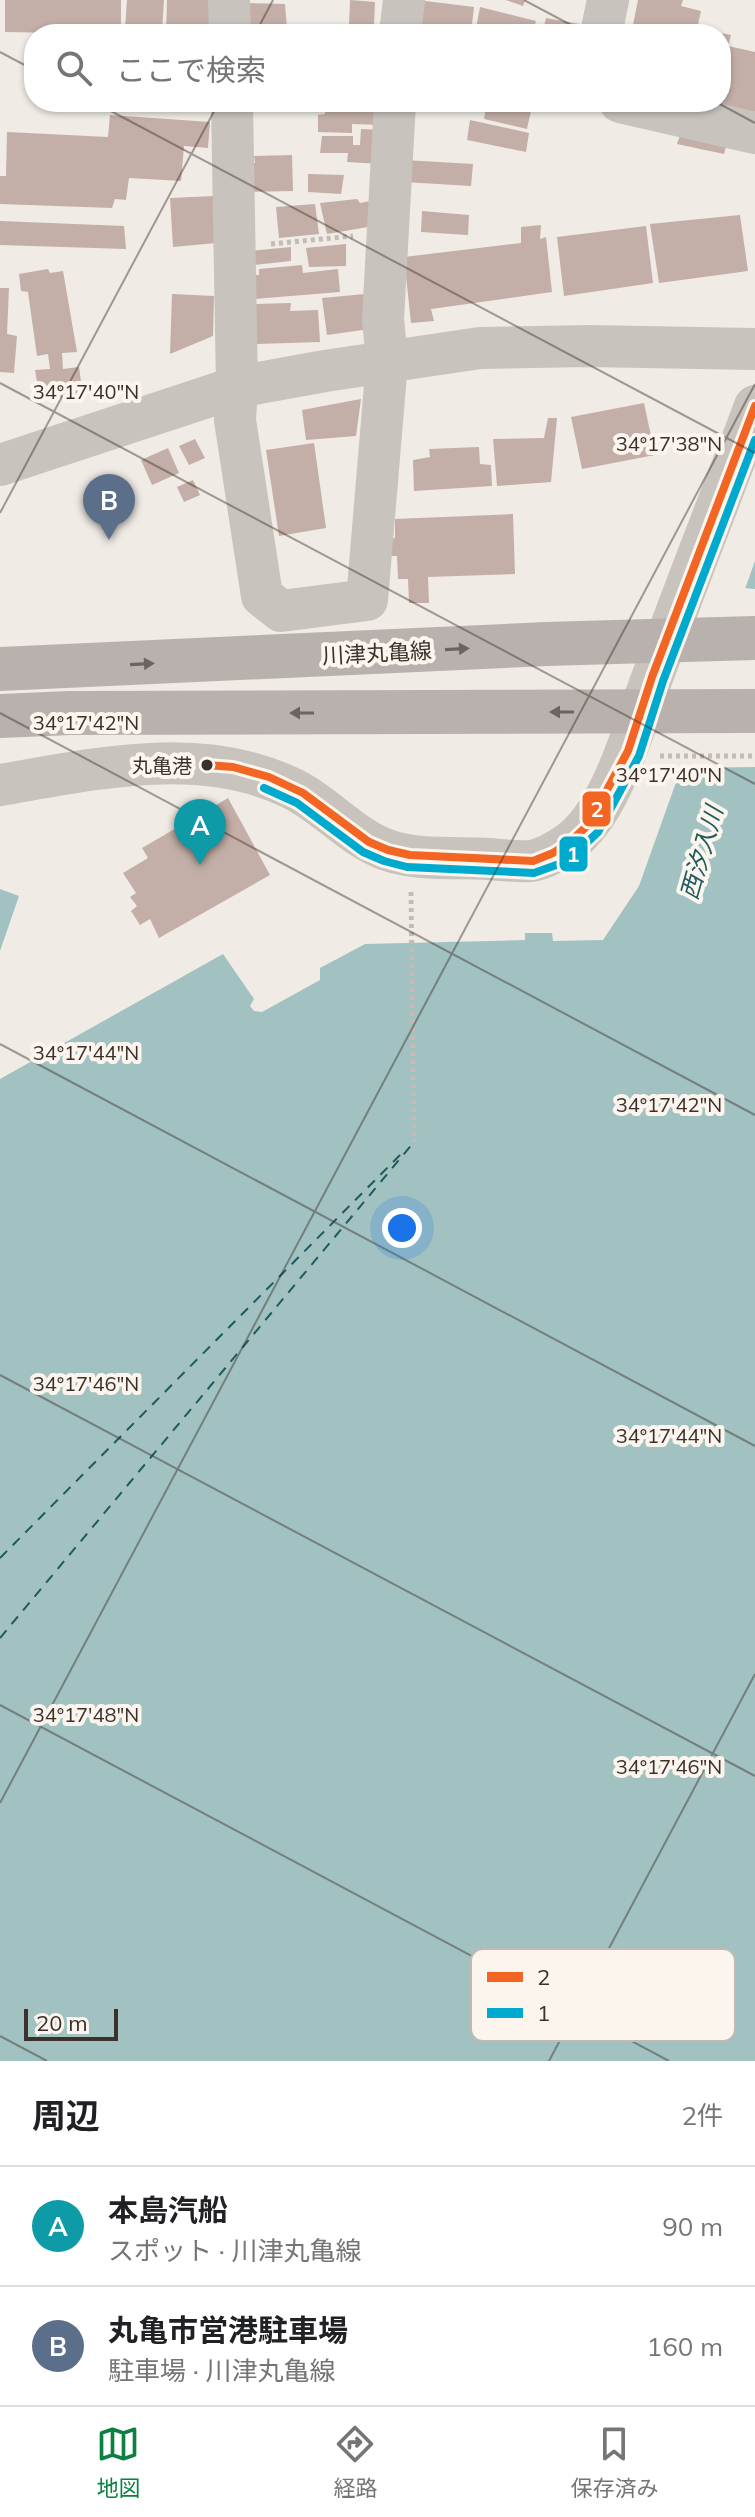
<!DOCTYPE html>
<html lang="ja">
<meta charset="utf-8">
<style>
body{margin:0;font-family:Mulish,"Noto Sans JP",sans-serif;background:#f2f2f2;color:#202124}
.scale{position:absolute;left:24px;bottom:20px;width:94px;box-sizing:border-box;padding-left:8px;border:4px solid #3b302b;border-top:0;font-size:22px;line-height:28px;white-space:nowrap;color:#3b302b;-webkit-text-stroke:6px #fbf5ee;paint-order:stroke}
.you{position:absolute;left:402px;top:1228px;width:28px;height:28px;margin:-20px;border:6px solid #fff;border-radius:50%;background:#1a73e8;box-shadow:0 0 0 12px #1a73e833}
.badge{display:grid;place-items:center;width:52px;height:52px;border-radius:50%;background:#0b8043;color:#fff;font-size:26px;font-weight:700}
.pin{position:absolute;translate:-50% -66px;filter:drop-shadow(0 2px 4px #0008)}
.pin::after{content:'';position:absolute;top:42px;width:28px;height:24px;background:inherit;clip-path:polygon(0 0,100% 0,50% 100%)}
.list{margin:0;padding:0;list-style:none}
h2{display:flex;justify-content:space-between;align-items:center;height:104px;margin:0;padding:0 32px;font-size:34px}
h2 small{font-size:26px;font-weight:400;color:#757577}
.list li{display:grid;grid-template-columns:52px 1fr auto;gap:24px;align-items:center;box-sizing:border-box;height:120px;padding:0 32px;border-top:2px solid #e0e0e0}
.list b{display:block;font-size:30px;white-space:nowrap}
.list p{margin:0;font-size:26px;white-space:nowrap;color:#757577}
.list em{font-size:26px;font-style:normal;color:#757577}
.icon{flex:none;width:44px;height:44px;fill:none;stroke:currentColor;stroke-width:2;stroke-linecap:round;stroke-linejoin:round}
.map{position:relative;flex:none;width:755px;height:2061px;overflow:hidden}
.search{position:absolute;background:#fff;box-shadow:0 2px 6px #0004;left:24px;right:24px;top:24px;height:88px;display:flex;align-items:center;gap:20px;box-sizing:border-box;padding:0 28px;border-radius:32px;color:#757577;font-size:30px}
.sheet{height:344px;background:#fff}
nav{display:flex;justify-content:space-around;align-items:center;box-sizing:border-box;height:112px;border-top:2px solid #e0e0e0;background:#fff;font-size:22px;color:#757577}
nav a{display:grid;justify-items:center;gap:4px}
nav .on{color:#0b8043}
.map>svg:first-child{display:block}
.water{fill:#a1c2c1}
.pier{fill:#f0ebe5}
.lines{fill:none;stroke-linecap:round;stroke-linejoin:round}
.ferry{stroke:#1f5a5e;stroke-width:2;stroke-dasharray:10 8;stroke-linecap:butt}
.building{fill:#c3afa7}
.path{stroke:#c2bbb6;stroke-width:5;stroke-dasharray:4 4;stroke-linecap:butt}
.minor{stroke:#c9c3be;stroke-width:42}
.major{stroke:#b8b1ad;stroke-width:44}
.bus-1-casing{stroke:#fbf5ee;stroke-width:14}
.bus-2-casing{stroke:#fbf5ee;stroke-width:14}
.bus-1{stroke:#f26522;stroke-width:8}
.bus-2{stroke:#00a9ce;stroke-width:8}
.oneway{fill:#6d645f}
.ticks{fill:none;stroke:#3b302b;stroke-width:2;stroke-opacity:0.45}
.bus-dot{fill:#3b302b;stroke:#fbf5ee;stroke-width:3}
.labels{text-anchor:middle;stroke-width:8;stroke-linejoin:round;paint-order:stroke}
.bus-label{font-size:20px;fill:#3b302b;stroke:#fbf5ee;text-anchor:end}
.street-label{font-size:22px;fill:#3b302b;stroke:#fbf5ee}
.water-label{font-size:24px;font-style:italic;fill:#1f5a5e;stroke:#fbf5ee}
.key{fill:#fbf5ee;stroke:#c1bab4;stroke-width:2}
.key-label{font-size:22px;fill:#3b302b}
.ticks-label{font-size:20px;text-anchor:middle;fill:#3b302b;stroke:#fbf5ee;stroke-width:8;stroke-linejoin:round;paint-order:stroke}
.line-badge{stroke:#fbf5ee;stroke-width:3}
.badge-label{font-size:22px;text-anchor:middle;font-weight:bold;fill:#fff}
</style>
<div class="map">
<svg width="755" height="2061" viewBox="0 0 755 2061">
<rect width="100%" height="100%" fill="#f0ebe5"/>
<!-- water -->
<path class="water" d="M755 561V2061H0V1079L223 954 254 999 250 1006 254 1011 262 1012 320 980V968L365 944 525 940V933H552L553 941 603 940 639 886Z
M0 889 19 896 0 951Z"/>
<!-- pier -->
<path class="pier" d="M744 588 755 589V767L677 768Z"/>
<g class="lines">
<!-- ferry -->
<path class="ferry" d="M0 1558 402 1153
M0 1638 414 1142"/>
</g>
<!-- building -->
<path class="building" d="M5 0H121V34L5 32Z
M127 0H164L162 32 125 29Z
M167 0H210L209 34H166Z
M350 0 375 2 374 25 387 26 385 34H319V26L349 27Z
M417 0 474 7 471 34H411Z
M506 0H525L523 6Z
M638 0H683L681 6 701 11 696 34H649L632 30Z
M241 3 285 4 287 28H242Z
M480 7 536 21 532 34H501L476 28Z
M546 18 585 25 583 34H542Z
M721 33 731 35 728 46 755 52V112L712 102H721Z
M298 102H341L340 108H352L353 102H384L382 125 352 124V133L318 132V115L325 114V105L298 106Z
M487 102 531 111 527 129 484 119Z
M110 115 210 122 208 148 184 146 181 181 129 178 126 200 115 199 112 208 0 204V176H6L7 132 108 137Z
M470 120 529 133 526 152 467 140Z
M683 126 729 136 724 154 677 144Z
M361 129 383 130 381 164 347 162 348 153H320L322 136H353V145H360Z
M292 155 293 191 247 192 246 164 255 163 254 156Z
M404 160 473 164 471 186 404 182Z
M308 174 344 175 341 194 308 192Z
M214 196 216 243 173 247 170 198Z
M357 199 360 203 370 201 374 226 327 234 320 203Z
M315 204 319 234 279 238 276 207Z
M422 211 469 215 468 235 421 232Z
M740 215 748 271 659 283 650 224Z
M0 221 124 226 126 249 0 245Z
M541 225 540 239 546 237 552 292 431 309 434 321 411 323 404 257 521 243V227Z
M646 226 653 283 564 296 557 237Z
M346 244V266L309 267 306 248Z
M291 247V261L253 265 250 251Z
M302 265 303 273 338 269 340 292 254 299 252 275H259V269Z
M48 269 50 273 63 271 77 352 62 353 63 369 79 367 83 396 40 400 35 370 50 369 48 354 37 356 28 292 21 291 19 274Z
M0 288H9L7 334 17 336 14 373 0 372Z
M172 294 214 296 213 336 170 354Z
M365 294 370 329 327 335 322 298Z
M291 303 290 311 318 310 320 342 257 344 255 304Z
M361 399 356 436 306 440 302 410Z
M644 403 655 455 582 469 571 417Z
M548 418H557L551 482 497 486 493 439 544 438Z
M195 439 205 458 189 465 179 446Z
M314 443 326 528 279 536 266 450Z
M479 447 480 464 491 465 492 486 414 491 413 460 430 457 429 449Z
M168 448 179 473 152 485 141 460Z
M193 480 200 495 184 502 177 487Z
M513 514 515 574 428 577 429 603H409L408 579H398L397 556H390L389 539 395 538V519Z
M228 798 270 875 159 938 150 919 140 925 131 911 137 906 130 897 136 893 123 873 148 858 142 848Z"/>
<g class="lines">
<!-- path -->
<path class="path" d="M271 244 353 236
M660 756H755
M411 892 414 1142"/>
<!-- minor -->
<path class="minor" d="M229 0 230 34
M400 34 404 0
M601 34 608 0
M232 102 237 387 235 420 262 596 281 611 367 600 387 362 383 319 395 102
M620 102 755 133
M0 465 237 387 325 371 480 348 588 346 755 349
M0 785C95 769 200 744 291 788 325 804 351 837 387 850 418 861 456 857 489 859 502 860 518 862 531 861 544 859 559 850 569 843 612 812 634 726 652 678 685 587 721 497 755 406"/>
<!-- major -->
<path class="major" d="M0 669 546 644 755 638
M0 716 70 713 755 711"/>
<!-- bus-1 casing -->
<g class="bus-1-casing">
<path id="bus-1" d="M207 765 233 767 269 777 303 793 369 842 388 850 410 855 533 861 553 853 571 841 588 825 628 751 652 677 755 406"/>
</g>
<!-- bus-2 casing -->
<g class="bus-2-casing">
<path id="bus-2" d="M264 788 297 803 363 852 384 861 407 867 534 873 559 864 578 851 598 832 639 756 663 681 755 440"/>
</g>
<!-- bus-1 -->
<use href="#bus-1" class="bus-1"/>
<!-- bus-2 -->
<use href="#bus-2" class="bus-2"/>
</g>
<!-- one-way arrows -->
<defs><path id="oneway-solid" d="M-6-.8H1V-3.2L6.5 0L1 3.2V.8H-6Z" transform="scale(2)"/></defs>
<g class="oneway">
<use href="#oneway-solid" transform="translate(457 649) rotate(-3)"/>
<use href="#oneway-solid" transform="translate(142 664) rotate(-3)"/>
<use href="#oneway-solid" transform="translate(562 712) rotate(180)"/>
<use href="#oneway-solid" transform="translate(302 713) rotate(180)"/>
</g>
<!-- ticks -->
<path class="ticks" d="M524 0 588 34M255 34 273 0M0 52 34 70M94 102 755 453M716 102 755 123M0 383 755 784M0 513 219 102M0 713 755 1115M0 1044 755 1446M0 1375 755 1776M0 1705 669 2061M0 1803 755 384M0 2036 47 2061M549 2061 755 1674"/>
<!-- markers -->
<circle class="bus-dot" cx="207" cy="765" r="7"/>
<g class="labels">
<!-- bus labels -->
<g class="bus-label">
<text x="192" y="773">丸亀港</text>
</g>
<!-- street labels -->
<g class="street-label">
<text transform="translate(377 653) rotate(-3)" y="8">川津丸亀線</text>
</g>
<!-- water labels -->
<g class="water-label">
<text transform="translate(702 853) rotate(-74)" y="8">西汐入川</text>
</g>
</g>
<!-- legend -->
<rect x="471" y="1949" width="264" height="92" rx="12" class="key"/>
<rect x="487" y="1972" width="36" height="10" fill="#f26522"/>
<rect x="487" y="2008" width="36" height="10" fill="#00a9ce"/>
<g class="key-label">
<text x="537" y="1985">2</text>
<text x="537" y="2021">1</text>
</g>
<g class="ticks-label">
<text x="86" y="399">34°17'40"N</text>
<text x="669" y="451">34°17'38"N</text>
<text x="86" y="730">34°17'42"N</text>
<text x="669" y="782">34°17'40"N</text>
<text x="86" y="1060">34°17'44"N</text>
<text x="669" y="1112">34°17'42"N</text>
<text x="86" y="1391">34°17'46"N</text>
<text x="669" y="1443">34°17'44"N</text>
<text x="86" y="1722">34°17'48"N</text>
<text x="669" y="1774">34°17'46"N</text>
</g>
<g class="line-badge">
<rect x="581" y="790" width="31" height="38" rx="8" fill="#f26522"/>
<rect x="558" y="835" width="31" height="38" rx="8" fill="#00a9ce"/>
</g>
<g class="badge-label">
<text x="597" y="817">2</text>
<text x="573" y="862">1</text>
</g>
</svg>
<div class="scale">20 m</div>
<div class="you"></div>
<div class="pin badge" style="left:200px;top:865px;background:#0f9aa8">A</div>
<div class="pin badge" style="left:109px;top:540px;background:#5c6f8a">B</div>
<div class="search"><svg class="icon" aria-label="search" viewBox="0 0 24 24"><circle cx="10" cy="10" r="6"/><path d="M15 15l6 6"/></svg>ここで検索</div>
</div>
<section class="sheet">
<h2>周辺<small>2件</small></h2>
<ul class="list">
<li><span class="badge" style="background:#0f9aa8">A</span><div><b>本島汽船</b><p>スポット · 川津丸亀線</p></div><em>90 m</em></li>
<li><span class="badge" style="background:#5c6f8a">B</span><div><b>丸亀市営港駐車場</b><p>駐車場 · 川津丸亀線</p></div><em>160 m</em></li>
</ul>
</section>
<nav>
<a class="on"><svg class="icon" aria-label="map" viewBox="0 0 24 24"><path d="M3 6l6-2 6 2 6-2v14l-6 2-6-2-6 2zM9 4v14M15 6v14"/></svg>地図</a>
<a><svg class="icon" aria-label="directions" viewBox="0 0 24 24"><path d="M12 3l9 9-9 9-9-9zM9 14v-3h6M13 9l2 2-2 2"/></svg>経路</a>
<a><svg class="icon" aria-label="saved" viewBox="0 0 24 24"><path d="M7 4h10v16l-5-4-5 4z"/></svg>保存済み</a>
</nav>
